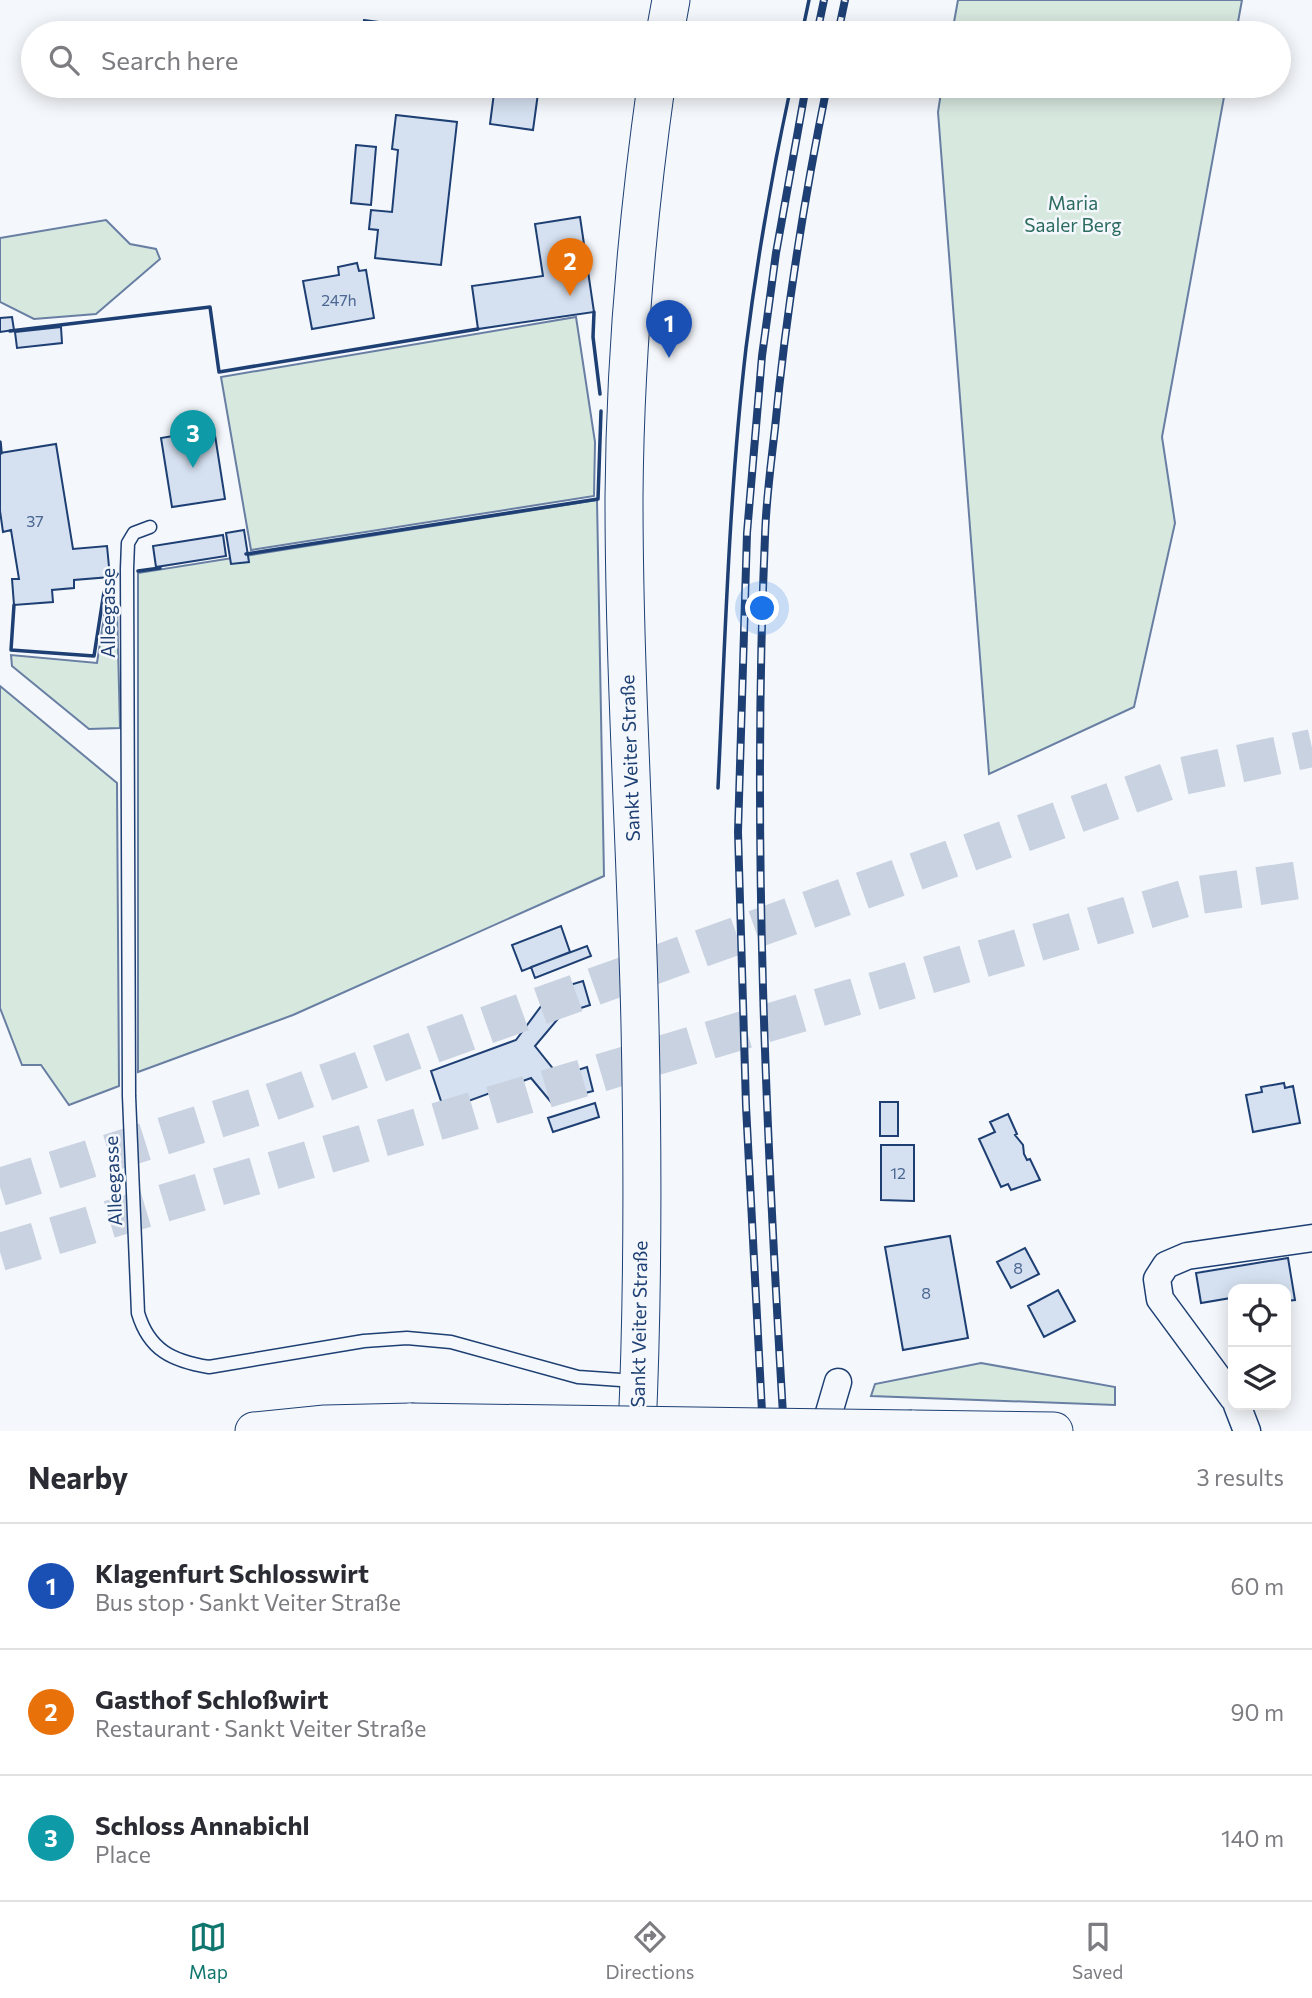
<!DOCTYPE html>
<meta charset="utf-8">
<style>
body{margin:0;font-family:Commissioner,sans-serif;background:#f7f7f7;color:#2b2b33}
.controls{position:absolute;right:21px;bottom:21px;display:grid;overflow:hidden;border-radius:14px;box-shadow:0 4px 18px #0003}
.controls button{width:63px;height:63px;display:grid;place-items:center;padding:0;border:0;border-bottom:2px solid #e1e1e2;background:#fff;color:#2b2b33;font:35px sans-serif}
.you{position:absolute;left:763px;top:609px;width:24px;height:24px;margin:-18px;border:5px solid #fff;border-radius:50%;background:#1a73e8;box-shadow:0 0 0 10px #1a73e833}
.badge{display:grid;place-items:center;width:46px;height:46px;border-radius:50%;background:#0f766e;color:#fff;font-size:23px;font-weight:700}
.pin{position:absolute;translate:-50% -58px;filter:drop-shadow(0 2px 4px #0008)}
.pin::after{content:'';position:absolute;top:37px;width:24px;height:21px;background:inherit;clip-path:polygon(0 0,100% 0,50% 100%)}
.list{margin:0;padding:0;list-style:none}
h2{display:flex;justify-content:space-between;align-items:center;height:91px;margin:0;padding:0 28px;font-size:30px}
h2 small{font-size:23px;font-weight:400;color:#7c7c81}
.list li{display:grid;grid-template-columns:46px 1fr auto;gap:21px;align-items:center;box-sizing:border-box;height:126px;padding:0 28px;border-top:2px solid #e1e1e2}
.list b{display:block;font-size:26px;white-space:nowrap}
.list p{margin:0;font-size:23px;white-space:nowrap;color:#7c7c81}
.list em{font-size:23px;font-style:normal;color:#7c7c81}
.icon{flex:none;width:38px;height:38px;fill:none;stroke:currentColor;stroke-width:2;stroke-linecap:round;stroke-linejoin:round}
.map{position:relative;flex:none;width:1312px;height:1431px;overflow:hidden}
.search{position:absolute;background:#fff;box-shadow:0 4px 18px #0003;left:21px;right:21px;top:21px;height:77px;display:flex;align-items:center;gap:18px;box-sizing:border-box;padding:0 24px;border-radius:38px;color:#7c7c81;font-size:26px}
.sheet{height:469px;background:#fff}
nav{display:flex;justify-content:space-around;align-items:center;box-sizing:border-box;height:98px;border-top:2px solid #e1e1e2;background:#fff;font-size:19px;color:#7c7c81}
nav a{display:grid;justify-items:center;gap:4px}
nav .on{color:#0f766e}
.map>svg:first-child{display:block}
.green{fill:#d7e8df;stroke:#687fa3;stroke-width:2}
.building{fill:#d5e0f0;stroke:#1d3f73;stroke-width:2}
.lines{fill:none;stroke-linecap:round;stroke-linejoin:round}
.highway-tunnel{stroke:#c9d2e0;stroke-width:38;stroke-dasharray:38 19;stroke-linecap:butt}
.lane-casing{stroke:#1d3f73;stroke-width:15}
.street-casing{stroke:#1d3f73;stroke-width:29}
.secondary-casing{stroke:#1d3f73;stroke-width:39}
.lane{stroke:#f4f7fb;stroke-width:12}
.street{stroke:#f4f7fb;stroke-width:26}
.secondary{stroke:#f4f7fb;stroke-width:37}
.rail-casing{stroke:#1d3f73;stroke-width:8}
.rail{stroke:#f4f7fb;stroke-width:5;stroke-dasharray:16;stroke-linecap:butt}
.secondary-bridge-casing{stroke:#1d3f73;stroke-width:39;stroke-linecap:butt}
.secondary-bridge{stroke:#f4f7fb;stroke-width:37}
.wall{stroke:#1d3f73;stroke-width:3.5}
.labels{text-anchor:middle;stroke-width:5;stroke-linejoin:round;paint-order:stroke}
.number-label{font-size:16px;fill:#4b6792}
.park-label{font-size:19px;fill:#2c6c60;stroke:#f4f7fb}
.street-label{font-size:19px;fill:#1d3f73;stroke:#f4f7fb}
</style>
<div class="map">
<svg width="1312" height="1431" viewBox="0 0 1312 1431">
<rect width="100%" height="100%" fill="#f4f7fb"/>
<!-- green -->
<path class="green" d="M958 0H1242L1236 33H952Z
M942 86H1226L1162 437 1175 523 1134 707 989 774 938 112Z
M106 220 130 244 156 249 160 259 96 314 34 319 0 302V238Z
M576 317 595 442 594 496 251 550 221 377Z
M597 500 604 876 293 1015 138 1072V573Z
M106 604 117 606 120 728 89 729 12 666 11 655 97 663Z
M0 686 117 783 119 1086 69 1105 41 1065H22L0 1008Z
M981 1363 1115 1387V1405L871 1396 875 1384Z"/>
<!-- building -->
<path class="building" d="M364 20 461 33H362Z
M437 86H539L533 130 490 124 494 93Z
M396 115 457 122 441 265 375 258 378 230 369 229 371 210 392 212 398 150 392 149Z
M356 145 376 147 371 205 351 203Z
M580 217 594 312 478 329 472 286 543 276 535 224Z
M357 263 359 271 366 270 374 318 312 329 303 281 339 275 338 267Z
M12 317 14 330 0 332V318Z
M61 327 62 343 17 348 15 332Z
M214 429 225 499 172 507 161 438Z
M56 444 73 549 107 546 110 577 74 580V588L52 590 53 602 14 605 12 579H19L11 530 3 532 0 511V453Z
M244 530 249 562 231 564 226 533Z
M223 535 226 556 156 567 153 546Z
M561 926 570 952 522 971 512 945Z
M587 946 591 956 535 978 531 967Z
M583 981 590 1005 562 1014 535 1046 559 1076 587 1067 593 1091 551 1102 531 1078 444 1110 431 1071 516 1040 553 990Z
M1284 1083 1285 1088 1293 1086 1300 1123 1253 1132 1246 1095 1262 1092 1261 1087Z
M880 1102H898V1136H880Z
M595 1103 599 1117 553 1132 548 1118Z
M1008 1114 1017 1134 1015 1135 1023 1145 1024 1154 1027 1160 1030 1159 1040 1180 1011 1190 1008 1184 1001 1187 979 1139 995 1132 990 1122Z
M881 1145H914V1201L881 1200Z
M950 1236 968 1338 903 1350 885 1247Z
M1025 1248 1039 1274 1011 1288 997 1262Z
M1288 1258 1295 1300 1286 1301V1289H1233V1308L1231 1298 1201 1303 1196 1273Z
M1058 1290 1075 1321 1044 1337 1028 1306Z"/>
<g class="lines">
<!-- highway-tunnel -->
<path class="highway-tunnel" d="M0 1187 269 1103 1183 776 1312 748
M0 1252 1193 896 1312 878"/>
<!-- lane casing -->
<g class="lane-casing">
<path id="lane" d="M150 527 134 533 128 543 127 569 129 1096 138 1313C149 1350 172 1361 209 1367L364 1341 407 1338 451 1342 578 1377 635 1381"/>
</g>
<!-- street casing -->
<g class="street-casing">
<path id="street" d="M1233 1398 1160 1299 1157 1279 1166 1265 1187 1256 1312 1238
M1237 1405 1247 1431
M828 1431V1416L838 1382"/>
</g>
<!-- secondary casing -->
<g class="secondary-casing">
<path id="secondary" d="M665 33 671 0
M912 1429 1054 1431
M254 1431 325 1424 411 1422
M637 1431C643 1296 643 1160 640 1025 636 849 624 673 624 497 625 359 637 222 656 86"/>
</g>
<!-- lane -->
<use href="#lane" class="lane"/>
<!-- street -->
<use href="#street" class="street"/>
<!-- secondary -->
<use href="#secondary" class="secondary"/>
<!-- rail casing -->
<g class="rail-casing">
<path id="rail" d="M817 33 824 0
M838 33 845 0
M763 1431 746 1106 738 832 747 533 762 356 776 253 806 86
M784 1431C766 1133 752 834 765 536 766 500 771 464 775 428 786 313 804 199 827 86"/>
</g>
<!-- rail -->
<use href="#rail" class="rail"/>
<!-- secondary-bridge casing -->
<g class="secondary-bridge-casing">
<path id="secondary-bridge" d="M411 1422 912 1429"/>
</g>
<!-- secondary-bridge -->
<use href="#secondary-bridge" class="secondary-bridge"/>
<!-- wall -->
<path class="wall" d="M802 33 809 0
M594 312 593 337 600 394
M10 331 210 307 219 372 478 329
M0 442 1 453
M246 554 598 499 601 411
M138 571 160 568
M14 605 11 650 94 656 104 592 117 574
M718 788C725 641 729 494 746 348 757 260 772 173 791 86"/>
</g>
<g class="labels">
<!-- number labels -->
<g class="number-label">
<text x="339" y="306">247h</text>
<text x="35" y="527">37</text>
<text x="898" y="1179">12</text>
<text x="1018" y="1274">8</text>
<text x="926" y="1299">8</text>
</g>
<!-- park labels -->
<g class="park-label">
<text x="1073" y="210">Maria<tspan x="1073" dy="22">Saaler Berg</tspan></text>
</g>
<!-- street labels -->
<g class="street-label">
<text transform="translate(108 613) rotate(-90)" y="7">Alleegasse</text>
<text transform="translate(630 758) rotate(-92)" y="7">Sankt Veiter Straße</text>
<text transform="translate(113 1181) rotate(-93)" y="7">Alleegasse</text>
<text transform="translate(639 1324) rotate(-89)" y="7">Sankt Veiter Straße</text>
</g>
</g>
</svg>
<div class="controls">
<button><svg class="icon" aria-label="locate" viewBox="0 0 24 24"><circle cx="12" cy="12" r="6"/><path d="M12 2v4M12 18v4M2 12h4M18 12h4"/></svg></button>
<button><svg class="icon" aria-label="layers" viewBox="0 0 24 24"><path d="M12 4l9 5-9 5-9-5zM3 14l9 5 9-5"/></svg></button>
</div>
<div class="you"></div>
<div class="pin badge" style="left:669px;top:358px;background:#1a4fb4">1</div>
<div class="pin badge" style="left:570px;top:296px;background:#e8710a">2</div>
<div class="pin badge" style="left:193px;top:468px;background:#0f9aa8">3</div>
<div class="search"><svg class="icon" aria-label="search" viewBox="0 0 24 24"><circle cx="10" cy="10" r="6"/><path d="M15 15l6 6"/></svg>Search here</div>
</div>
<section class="sheet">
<h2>Nearby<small>3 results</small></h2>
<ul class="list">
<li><span class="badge" style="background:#1a4fb4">1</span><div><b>Klagenfurt Schlosswirt</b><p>Bus stop · Sankt Veiter Straße</p></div><em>60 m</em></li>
<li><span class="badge" style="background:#e8710a">2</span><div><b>Gasthof Schloßwirt</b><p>Restaurant · Sankt Veiter Straße</p></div><em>90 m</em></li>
<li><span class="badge" style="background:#0f9aa8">3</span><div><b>Schloss Annabichl</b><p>Place</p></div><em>140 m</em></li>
</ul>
</section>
<nav>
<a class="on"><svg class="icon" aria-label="map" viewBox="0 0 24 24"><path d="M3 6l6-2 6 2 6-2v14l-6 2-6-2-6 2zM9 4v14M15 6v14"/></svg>Map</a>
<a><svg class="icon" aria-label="directions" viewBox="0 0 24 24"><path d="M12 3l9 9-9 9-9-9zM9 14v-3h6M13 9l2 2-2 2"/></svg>Directions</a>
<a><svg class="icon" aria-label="saved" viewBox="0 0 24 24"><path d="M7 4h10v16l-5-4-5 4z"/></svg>Saved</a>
</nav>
